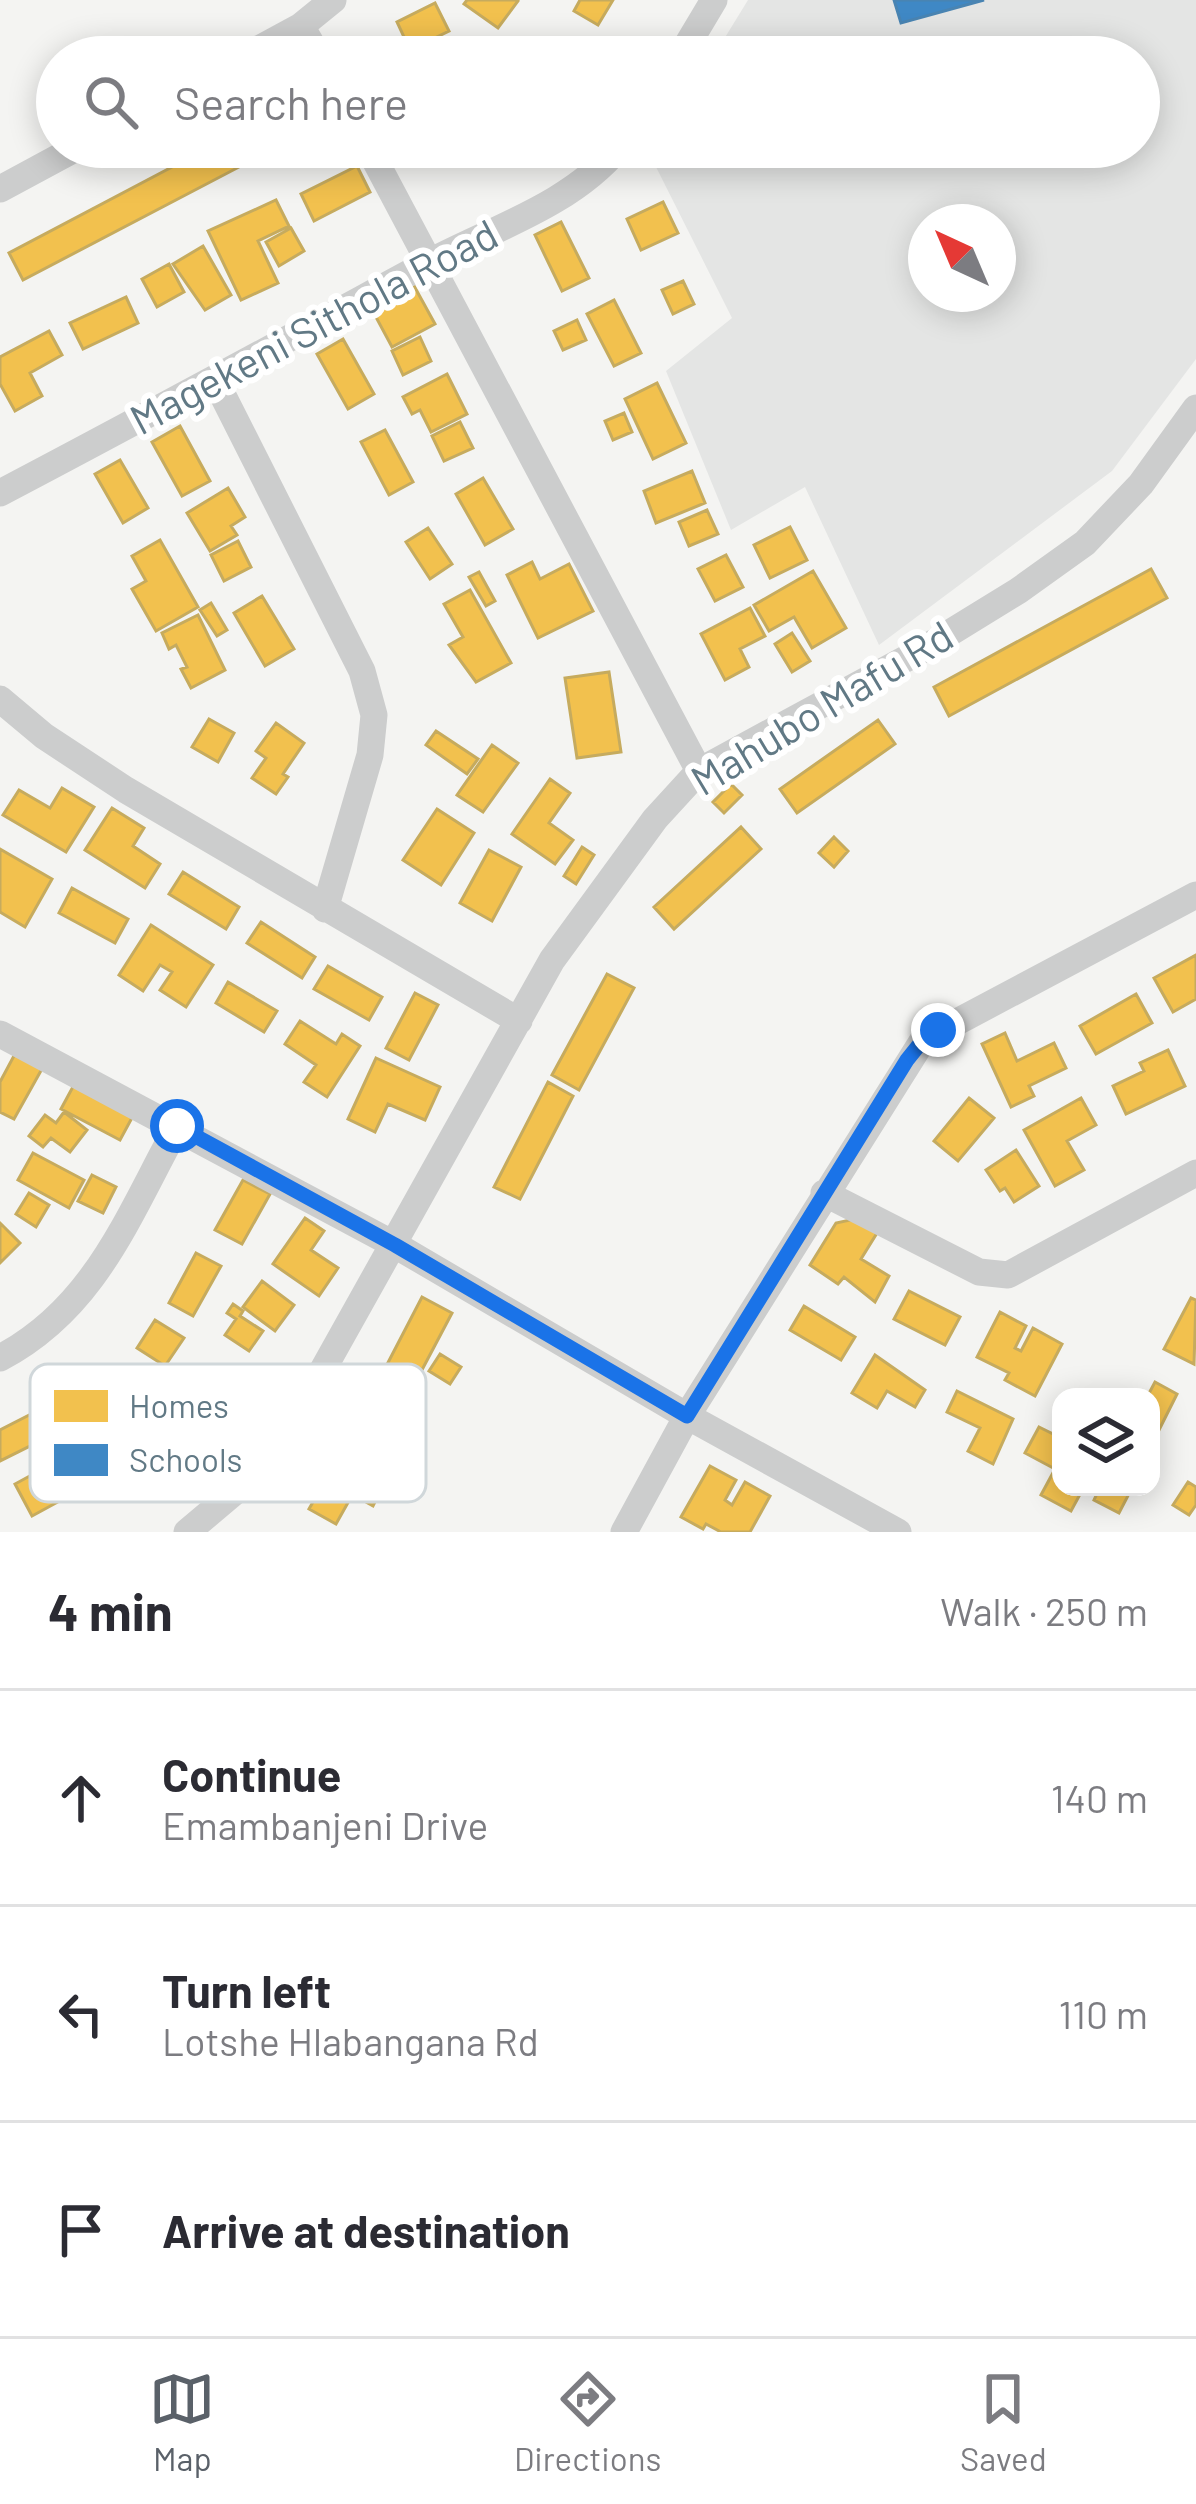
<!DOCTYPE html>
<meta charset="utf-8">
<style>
body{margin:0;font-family:Barlow,sans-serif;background:#f2f2f3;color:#2b2b33}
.controls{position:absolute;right:36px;bottom:36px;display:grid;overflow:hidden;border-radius:24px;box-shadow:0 6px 30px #0003}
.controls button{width:108px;height:108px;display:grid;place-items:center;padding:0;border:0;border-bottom:3px solid #e1e1e2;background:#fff;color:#2b2b33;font:60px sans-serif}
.compass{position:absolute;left:908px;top:204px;width:108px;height:108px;border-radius:50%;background:#fff;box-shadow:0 6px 30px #0003;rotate:316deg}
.stop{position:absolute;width:36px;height:36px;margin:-27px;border:9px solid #1a73e8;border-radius:50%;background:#fff}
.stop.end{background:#1a73e8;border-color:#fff;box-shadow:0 3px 12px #0008}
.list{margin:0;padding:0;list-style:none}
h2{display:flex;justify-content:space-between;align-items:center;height:156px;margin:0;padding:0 48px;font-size:51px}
h2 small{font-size:39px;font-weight:400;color:#7c7c81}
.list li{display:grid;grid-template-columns:78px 1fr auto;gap:36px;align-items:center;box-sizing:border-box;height:216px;padding:0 48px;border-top:3px solid #e1e1e2}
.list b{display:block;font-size:45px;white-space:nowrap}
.list p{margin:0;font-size:39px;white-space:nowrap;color:#7c7c81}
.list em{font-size:39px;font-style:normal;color:#7c7c81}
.icon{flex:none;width:66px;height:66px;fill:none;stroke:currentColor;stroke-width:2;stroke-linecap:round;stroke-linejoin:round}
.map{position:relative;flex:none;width:1196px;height:1532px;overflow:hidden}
.search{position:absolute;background:#fff;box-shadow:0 6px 30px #0003;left:36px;right:36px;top:36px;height:132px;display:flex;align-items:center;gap:30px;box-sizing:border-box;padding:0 42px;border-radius:66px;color:#7c7c81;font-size:45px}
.sheet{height:804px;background:#fff}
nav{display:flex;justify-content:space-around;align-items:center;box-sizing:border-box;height:168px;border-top:3px solid #e1e1e2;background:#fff;font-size:33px;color:#7c7c81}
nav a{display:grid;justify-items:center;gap:6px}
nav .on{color:#5a6169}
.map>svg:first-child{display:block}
.built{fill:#e4e5e4;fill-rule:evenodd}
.homes{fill:#f2c14e;stroke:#c6ab5e;stroke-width:3}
.schools{fill:#3f88c5;stroke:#4984b2;stroke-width:3}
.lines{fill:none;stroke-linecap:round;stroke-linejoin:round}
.street{stroke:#cccdcd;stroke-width:27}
.route{stroke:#1a73e8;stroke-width:15}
.labels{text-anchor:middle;stroke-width:12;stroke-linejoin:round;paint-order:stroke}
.street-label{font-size:42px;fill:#617985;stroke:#fff}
.key{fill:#fff;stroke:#d0d7da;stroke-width:3}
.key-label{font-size:33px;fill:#617985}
</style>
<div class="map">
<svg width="1196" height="1532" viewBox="0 0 1196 1532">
<rect width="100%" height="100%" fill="#f4f4f2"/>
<!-- built -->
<path class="built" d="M748 0H1196V359L1112 471 879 645 805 487 731 530 666 371 732 318 651 157 657 147H1139V57H713ZM926 222H998V294H926Z"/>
<!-- homes -->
<path class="homes" d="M467 0H517L518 1 498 28 464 4Z
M580 0H613L598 25 574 11Z
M435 3 449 31 410 50 397 22Z
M558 38 584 57H544Z
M210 147H228L239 167 23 280 9 253Z
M357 166 370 192 314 221 301 194Z
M276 200 289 226 258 241 278 283 241 300 208 231Z
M663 202 678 233 641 250 627 219Z
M561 222 589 278 562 291 535 235Z
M291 228 304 251 279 266 266 242Z
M203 246 231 295 205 310 173 264Z
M169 264 184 292 157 307 142 279Z
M683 281 694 304 673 314 662 290Z
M413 284 435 324 392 347 370 306Z
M126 297 138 323 83 349 70 323Z
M614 300 641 353 614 366 587 314Z
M577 320 586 340 563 350 554 331Z
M49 331 62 355 30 373 42 396 15 411 0 384V357Z
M420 337 431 361 403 375 392 351Z
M343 339 374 394 348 409 317 354Z
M447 374 467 414 431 432 420 410 412 414 403 397Z
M657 383 686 443 653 459 625 399Z
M624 413 632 432 613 440 605 421Z
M460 422 473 448 444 461 432 436Z
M180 426 210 481 182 496 152 442Z
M385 430 413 482 389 495 361 442Z
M120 460 148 508 123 523 95 474Z
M692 471 705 503 656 523 644 491Z
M483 478 513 529 485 545 456 494Z
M228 488 245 517 231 526 237 535 210 551 187 513Z
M707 510 718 534 689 546 679 522Z
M790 527 807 560 770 578 754 545Z
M428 528 452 564 430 579 406 542Z
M160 540 198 607 156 631 132 589 146 581 132 556Z
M238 541 251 567 224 581 211 555Z
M726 555 743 587 715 601 698 569Z
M532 562 540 579 569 564 593 611 538 638 507 575Z
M1151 569 1167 598 949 716 934 687Z
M813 571 846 628 812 648 794 617 769 631 754 605Z
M479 572 495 601 486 606 469 577Z
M470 590 511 663 476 682 449 645 463 637 444 604Z
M262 596 294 649 265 666 234 613Z
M211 603 227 630 217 636 200 610Z
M750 608 765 636 740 649 749 667 725 680 701 634Z
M198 615 225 670 191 688 181 669 187 667 176 645 169 649 162 633Z
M792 633 810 661 792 672 775 644Z
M609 672 621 752 577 758 565 678Z
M209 719 234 733 218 762 192 747Z
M878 720 895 744 797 813 780 789Z
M276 723 304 743 283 774 288 777 276 794 252 778 266 758 256 751Z
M436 731 478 759 467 774 426 745Z
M492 745 518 763 483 812 457 795Z
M550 779 570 793 549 823 573 840 555 864 512 834Z
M731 784 742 795 724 813 713 802Z
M62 788 94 807 66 852 3 815 19 790 50 808Z
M112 808 144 828 133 846 160 864 145 888 85 850Z
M437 809 474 833 441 885 403 860Z
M741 827 761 849 674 929 654 907Z
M834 837 848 851 834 867 819 853Z
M582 847 594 855 576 884 564 876Z
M0 849 52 879 25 927 0 912Z
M489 850 521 867 492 921 460 903Z
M183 872 239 907 226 929 169 894Z
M72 888 128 919 115 943 59 913Z
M261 922 315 957 302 978 247 943Z
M151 925 213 965 186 1007 160 990 172 972 160 965 143 991 119 975Z
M1196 955V999L1173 1012 1154 978Z
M328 966 382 997 369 1020 314 989Z
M607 974 634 988 579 1090 552 1075Z
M228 982 277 1011 264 1032 216 1003Z
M415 993 438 1005 409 1060 386 1048Z
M1136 994 1152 1023 1096 1054 1080 1026Z
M300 1021 336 1044 342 1034 360 1046 327 1097 304 1082 316 1065 285 1044Z
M1005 1033 1017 1061 1054 1043 1066 1068 1029 1086 1034 1096 1011 1107 982 1044Z
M1168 1050 1185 1086 1126 1114 1113 1086 1144 1071 1140 1063Z
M16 1052 43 1067 14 1119 0 1112V1082Z
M376 1058 440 1087 425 1120 388 1104 375 1132 348 1119Z
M548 1082 573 1096 520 1199 494 1187Z
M75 1083 134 1114 120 1140 61 1109Z
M969 1098 994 1118 958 1161 934 1141Z
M1081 1098 1096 1125 1067 1141 1084 1170 1055 1186 1024 1130Z
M64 1112 87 1130 70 1152 51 1138 43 1147 29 1136 45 1115 56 1123Z
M1016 1150 1039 1186 1014 1202 1005 1188 1000 1191 986 1170Z
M33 1153 84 1180 69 1208 18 1180Z
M92 1175 116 1187 103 1213 78 1201Z
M243 1180 270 1194 242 1244 215 1230Z
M29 1193 49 1205 36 1227 16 1214Z
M305 1218 324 1231 311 1250 338 1268 319 1296 273 1264Z
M859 1218 877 1233 861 1259 889 1276 875 1302 844 1277 838 1284 810 1265 836 1223Z
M0 1223 20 1243 0 1263Z
M196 1253 221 1266 193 1316 169 1303Z
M262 1281 294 1305 275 1331 243 1307Z
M909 1291 960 1317 945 1345 894 1319Z
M422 1297 452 1313 395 1421 366 1405Z
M1191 1298 1196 1300 1194 1364 1164 1349Z
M233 1304 243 1311 240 1316 263 1331 249 1351 225 1335 236 1319 227 1313Z
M804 1306 855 1337 841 1360 790 1330Z
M1000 1312 1026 1326 1015 1348 1021 1351 1033 1328 1062 1344 1035 1396 1005 1380 1009 1373 977 1357Z
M155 1320 184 1338 165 1366 137 1348Z
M440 1354 461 1367 450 1384 429 1371Z
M875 1355 925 1390 915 1407 887 1391 877 1408 852 1393Z
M1155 1382 1177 1394 1151 1446V1397H1147Z
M957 1391 1013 1419 993 1464 968 1451 980 1428 947 1412Z
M41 1409 54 1434 0 1461V1430Z
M366 1409 392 1424 336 1524 309 1509Z
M1039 1427 1061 1438V1487H1084L1071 1511 1041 1495 1055 1469 1025 1453Z
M72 1453 89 1485 32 1516 15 1484Z
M710 1466 736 1480 725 1500 732 1505 745 1482 770 1496 750 1532H721L706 1524 703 1529 681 1517Z
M368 1478 383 1486 373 1506 357 1497Z
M1188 1482 1196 1487V1505L1189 1515 1173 1505Z
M1100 1487 1132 1488 1119 1513 1094 1500Z"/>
<!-- schools -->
<path class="schools" d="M894 0H984L901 23Z"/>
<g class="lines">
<!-- street -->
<path class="street" d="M301 26 319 57
M244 57 301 26 333 0
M680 57 714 0
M368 147 699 771
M0 189 78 147
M215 380 362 671 374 715 370 755 325 909
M0 493C143 418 284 341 426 264 491 229 570 206 619 147
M0 699 44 736 126 790 519 1021
M0 1034 395 1245 687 1416 898 1532
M824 1193 979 1272 1008 1275 1196 1173
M0 1358C95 1308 128 1216 177 1127
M187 1532 244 1484 292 1425 552 960 655 819 699 771 922 650 1018 591 1085 543 1141 484 1196 408
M624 1532 687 1416 923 1040 1196 895"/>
</g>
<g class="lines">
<!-- route -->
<path class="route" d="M177 1126 395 1245 687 1416 907 1060 923 1040 938 1030"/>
</g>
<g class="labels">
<!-- street labels -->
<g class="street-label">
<text transform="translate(314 327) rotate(-28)" y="15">Magekeni Sithola Road</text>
<text transform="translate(822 708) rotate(-31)" y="15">Mahubo Mafu Rd</text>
</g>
</g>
<!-- legend -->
<rect x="30" y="1364" width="396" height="138" rx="18" class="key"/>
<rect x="54" y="1390" width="54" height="32" fill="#f2c14e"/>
<rect x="54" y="1444" width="54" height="32" fill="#3f88c5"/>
<g class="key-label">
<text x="129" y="1418">Homes</text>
<text x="129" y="1472">Schools</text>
</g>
</svg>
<div class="controls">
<button><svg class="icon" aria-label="layers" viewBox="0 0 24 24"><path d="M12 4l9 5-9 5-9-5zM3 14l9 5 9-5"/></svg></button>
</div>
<svg class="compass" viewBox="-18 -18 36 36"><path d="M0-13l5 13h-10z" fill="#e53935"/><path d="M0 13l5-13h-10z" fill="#7c7c81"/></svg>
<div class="stop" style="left:177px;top:1126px"></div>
<div class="stop end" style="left:938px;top:1030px"></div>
<div class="search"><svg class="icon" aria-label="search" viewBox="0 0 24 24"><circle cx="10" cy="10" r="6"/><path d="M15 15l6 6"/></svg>Search here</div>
</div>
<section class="sheet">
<h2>4 min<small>Walk · 250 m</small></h2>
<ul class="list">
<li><svg class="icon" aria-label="ahead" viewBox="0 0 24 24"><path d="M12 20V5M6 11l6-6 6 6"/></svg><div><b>Continue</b><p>Emambanjeni Drive</p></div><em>140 m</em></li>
<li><svg class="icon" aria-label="left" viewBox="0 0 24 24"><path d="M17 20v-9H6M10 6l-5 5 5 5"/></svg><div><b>Turn left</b><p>Lotshe Hlabangana Rd</p></div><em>110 m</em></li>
<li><svg class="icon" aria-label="arrive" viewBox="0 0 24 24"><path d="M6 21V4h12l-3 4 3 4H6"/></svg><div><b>Arrive at destination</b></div></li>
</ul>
</section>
<nav>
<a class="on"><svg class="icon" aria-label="map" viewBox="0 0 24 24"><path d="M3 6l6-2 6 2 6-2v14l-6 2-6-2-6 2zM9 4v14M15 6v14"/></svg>Map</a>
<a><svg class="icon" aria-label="directions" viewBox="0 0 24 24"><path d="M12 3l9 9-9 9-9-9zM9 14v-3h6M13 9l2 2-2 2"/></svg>Directions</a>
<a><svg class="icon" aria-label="saved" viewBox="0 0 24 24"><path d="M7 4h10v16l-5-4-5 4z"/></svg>Saved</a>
</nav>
